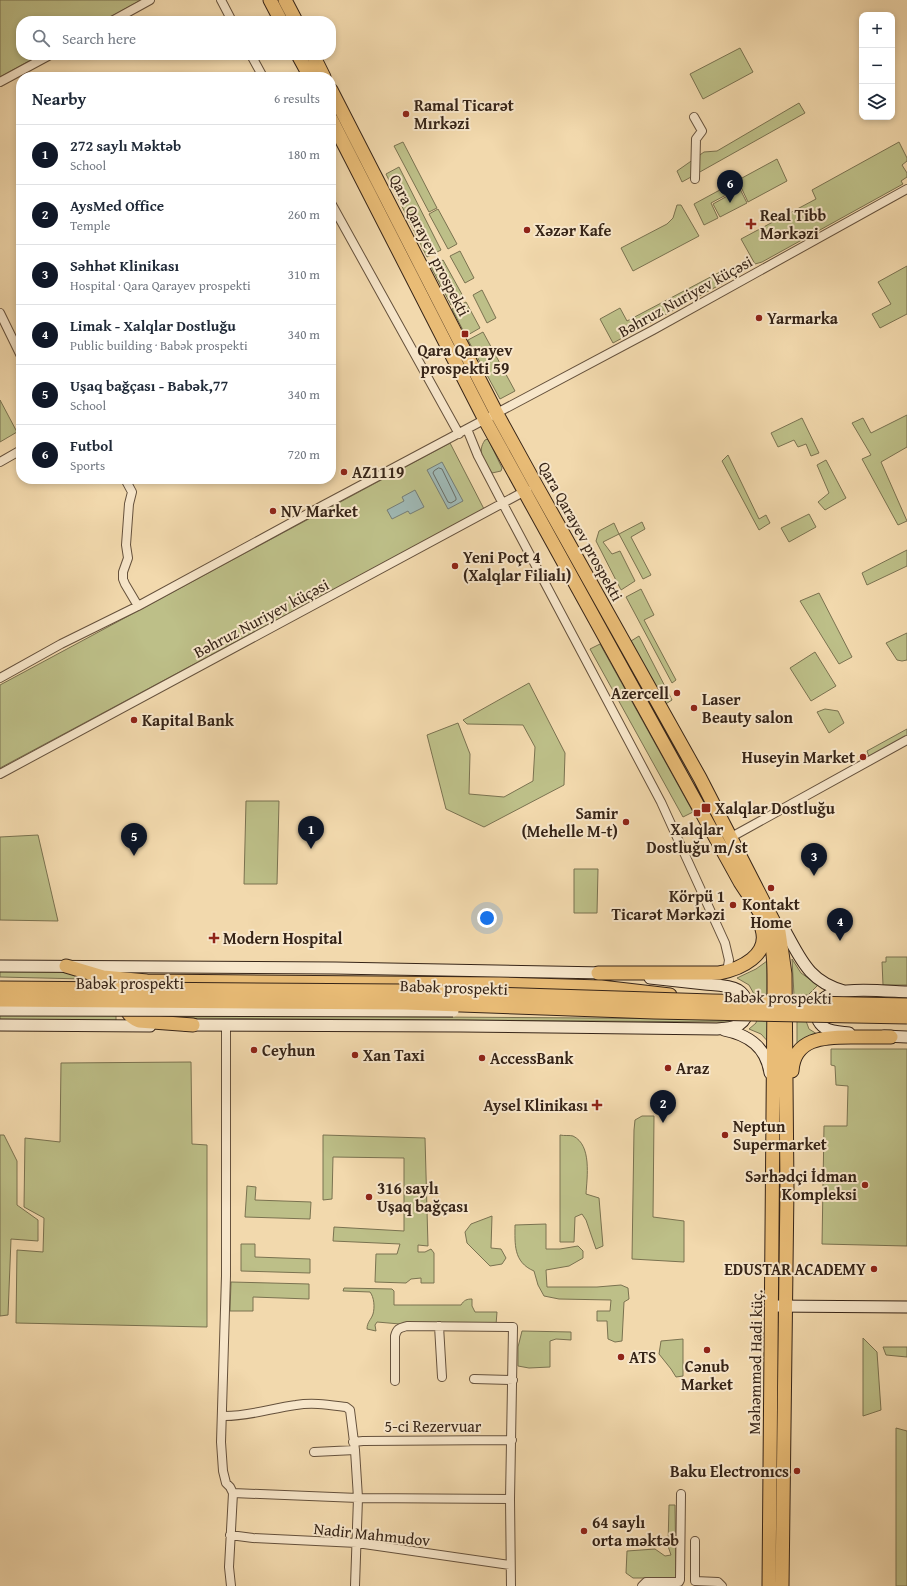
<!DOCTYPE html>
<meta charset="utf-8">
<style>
body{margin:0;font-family:"Gentium Book Plus",serif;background:#f6f6f7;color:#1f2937}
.controls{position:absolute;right:12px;top:12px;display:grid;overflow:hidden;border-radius:8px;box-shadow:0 2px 6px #0003}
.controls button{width:36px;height:36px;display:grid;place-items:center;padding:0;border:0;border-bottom:1px solid #e0e1e3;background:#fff;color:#1f2937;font:20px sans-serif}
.you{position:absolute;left:487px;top:918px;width:14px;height:14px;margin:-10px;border:3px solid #fff;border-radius:50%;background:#1a73e8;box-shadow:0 0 0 6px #1a73e833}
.badge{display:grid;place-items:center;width:26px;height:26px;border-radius:50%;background:#111827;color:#fff;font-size:13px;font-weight:700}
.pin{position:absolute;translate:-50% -33px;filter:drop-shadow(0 1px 2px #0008)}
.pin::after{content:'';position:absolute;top:21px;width:14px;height:12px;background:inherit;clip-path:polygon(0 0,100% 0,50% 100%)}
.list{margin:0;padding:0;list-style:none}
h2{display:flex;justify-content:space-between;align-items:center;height:52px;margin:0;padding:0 16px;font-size:17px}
h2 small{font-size:13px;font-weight:400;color:#747a83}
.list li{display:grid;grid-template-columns:26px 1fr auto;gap:12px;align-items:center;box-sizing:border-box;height:60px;padding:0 16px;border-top:1px solid #e0e1e3}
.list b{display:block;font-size:15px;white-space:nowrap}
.list p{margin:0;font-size:13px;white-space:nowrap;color:#747a83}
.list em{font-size:13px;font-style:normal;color:#747a83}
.icon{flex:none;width:22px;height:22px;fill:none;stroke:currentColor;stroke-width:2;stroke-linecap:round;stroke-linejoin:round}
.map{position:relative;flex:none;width:907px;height:1586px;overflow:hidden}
.search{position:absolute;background:#fff;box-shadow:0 2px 6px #0003;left:16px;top:16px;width:320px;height:44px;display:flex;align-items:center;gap:10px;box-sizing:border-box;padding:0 14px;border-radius:16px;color:#747a83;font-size:15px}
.panel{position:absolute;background:#fff;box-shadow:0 2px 6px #0003;left:16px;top:72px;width:320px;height:412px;border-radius:16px}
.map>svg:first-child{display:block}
.green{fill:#bdbf88;stroke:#7a7250}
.water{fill:#9fb8b4;stroke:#757d75}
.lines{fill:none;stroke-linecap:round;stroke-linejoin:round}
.shore{stroke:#6a6e66;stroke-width:1}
.minor-casing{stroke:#65513c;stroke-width:10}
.secondary-casing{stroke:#362417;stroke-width:13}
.primary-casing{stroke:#362417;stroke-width:15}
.minor{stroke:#f7e6ca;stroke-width:8}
.secondary{stroke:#f7e6ca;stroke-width:11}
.primary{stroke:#e9bc76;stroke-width:13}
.secondary-bridge-casing{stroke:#362417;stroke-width:13;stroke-linecap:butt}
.primary-bridge-casing{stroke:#362417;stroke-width:15;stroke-linecap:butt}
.secondary-bridge{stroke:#f7e6ca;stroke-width:11}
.primary-bridge{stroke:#e9bc76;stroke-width:13}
.poi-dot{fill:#8f2418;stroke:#f7e6ca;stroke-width:1.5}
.labels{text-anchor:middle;stroke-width:4;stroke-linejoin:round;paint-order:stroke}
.poi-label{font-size:16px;font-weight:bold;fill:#362417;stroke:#f7e6ca;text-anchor:start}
.street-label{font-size:16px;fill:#362417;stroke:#f7e6ca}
</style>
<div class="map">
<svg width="907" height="1586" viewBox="0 0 907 1586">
<rect width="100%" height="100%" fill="#f2d9ad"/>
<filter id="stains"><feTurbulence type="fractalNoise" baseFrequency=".005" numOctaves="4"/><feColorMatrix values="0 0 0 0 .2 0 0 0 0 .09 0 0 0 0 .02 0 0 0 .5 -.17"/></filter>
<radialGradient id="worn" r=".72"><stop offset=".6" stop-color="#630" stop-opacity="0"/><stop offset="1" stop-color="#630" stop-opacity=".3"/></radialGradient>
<!-- green -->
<path class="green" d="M0 0H141L103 21H21V55H40L0 77Z
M740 48 753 72 703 99 690 74Z
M799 103 805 113 682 182 677 171 704 152 717 151Z
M403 142 437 208 429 212 394 146Z
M899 142 907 158V161L902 165 907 173V177L901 181 903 184 762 262 755 264 741 239 816 199 812 190Z
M777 159 787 181 748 202 741 187 711 203 718 218 704 225 694 204Z
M399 167 441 250 427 257 386 174Z
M740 189 747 203 720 217 713 204Z
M677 205H681L699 236 633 271 621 248 667 224 673 218Z
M438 209 457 244 448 249 429 214Z
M460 251 474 278 465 283 450 256Z
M443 260 464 298 451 305 431 267Z
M907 266V314L880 328 872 314 891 304 878 282Z
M720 272 725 282 613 343 600 319 620 308 627 321Z
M482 290 496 318 487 323 473 295Z
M466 302 480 328 466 336 452 309Z
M483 332 515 391 500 399 468 340Z
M0 400 17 432 0 442Z
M907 415V447L881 462 907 521 898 525 862 459 871 455 852 423 863 418 871 433Z
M802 418 819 453 811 456 806 444 798 447 794 440 778 447 771 433Z
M488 439 502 468 501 471 492 473C485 461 476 453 485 440Z
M450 443 484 509 0 768V685Z
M728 455 759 519 766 515 770 523 759 530 722 461Z
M826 460 846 498 825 510 818 502 829 493 817 465Z
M809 514 816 527 789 542 781 528Z
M642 522 645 529 631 537 651 575 643 579 619 534 603 542 612 554 620 551 635 581 621 590 596 541 599 531 614 523 619 534Z
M907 550V566L867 585 862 573Z
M641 589 654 615 644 620 676 680 672 683 626 597Z
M819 593 852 657 839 664 800 601Z
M907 633V660L902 661 897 660 886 643Z
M639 636 672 700 664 705 631 641Z
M600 644 693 812 683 817 590 649Z
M815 652 836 686 811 701 790 668Z
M529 683 565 753 564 785 484 827 446 809 427 735 458 723 470 754 469 794 504 797 533 781 535 747 523 725 467 724 463 720Z
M825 709 838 711 844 723 829 733 817 712Z
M907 729V737L869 757 867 751Z
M246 801H279L277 884H244Z
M38 835 58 921 0 920V837Z
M574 869H598L597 913H574Z
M886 957H907V985H883L882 962H886Z
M792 959 801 973 818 985 808 995H794Z
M767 961V994H754L749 985 737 978 756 969Z
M0 971H63L84 979 0 977Z
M0 1015H116V1022L0 1020Z
M135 1015 738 1019 735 1022 172 1018Z
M757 1019 771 1020 772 1046 761 1034 749 1029 756 1023Z
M797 1021H806L809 1029 817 1034 797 1048Z
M831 1049H907V1246L822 1244 824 1126H847L848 1086 836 1085 835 1066 831 1065Z
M191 1062 192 1144 207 1145V1327L16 1323 17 1250 43 1252 44 1218 24 1207 25 1138 60 1142 61 1063Z
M642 1116H654L653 1217 684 1221V1262L632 1259 634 1130 635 1120Z
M0 1135H4L17 1161V1205L38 1220V1241L11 1239 8 1315 0 1316Z
M323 1135 425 1138 428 1246 418 1245V1252H425L431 1249 434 1253V1283H421V1278L411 1279 406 1283 375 1282 376 1254H397L400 1244 333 1241 334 1227 404 1231V1158L333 1157 332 1199 323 1200Z
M560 1135C564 1136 570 1135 573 1136 592 1145 587 1177 586 1194L599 1198 603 1246 596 1249 586 1220 582 1214 575 1217 574 1242H560Z
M247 1186 256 1187 255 1200 311 1202 310 1219 245 1217Z
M492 1216 491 1248 501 1249 506 1258 502 1264 490 1266 467 1243 465 1232 471 1224Z
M546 1224V1249H560L578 1246 583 1251V1258L569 1266 546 1270 547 1287H597L621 1285 628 1288 629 1299 624 1302 622 1341 615 1342 608 1339 607 1321H597V1311H610L611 1300 559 1299 544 1296 538 1285 534 1271C513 1262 515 1244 515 1225Z
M241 1244H255V1257L310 1259V1273L241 1271Z
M231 1282 309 1284V1299L253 1297V1311H230Z
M344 1288 392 1289 394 1291V1305H461C464 1300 467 1299 472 1299V1306L475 1312H497L496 1325 400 1324 377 1322 375 1325 376 1331 367 1329C367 1322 371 1320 373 1314 375 1307 374 1297 370 1292L343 1291Z
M522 1331 571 1332V1340L556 1339 550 1341V1367L529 1368 518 1366V1347Z
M863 1338 877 1352 881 1410 863 1416Z
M683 1339V1376L676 1377 671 1369 659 1354 661 1341Z
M883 1347H907V1357L886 1355Z
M896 1428 907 1431V1586H896Z
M669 1505H675L676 1578H633L626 1573 627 1551 655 1549 665 1556 671 1555 668 1546Z"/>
<!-- water -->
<path class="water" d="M442 462 463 501 448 509 427 470Z
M415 490 424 507 410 514 408 511 392 519 387 510 404 501 402 497Z"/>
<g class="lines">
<!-- shore -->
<path class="shore" d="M439 468 442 469 456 498V500L451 503 448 502 433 473 434 471Z"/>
<!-- minor casing -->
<g class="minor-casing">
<path id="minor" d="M221 0 232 21
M112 21 150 0
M251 55 263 77
M0 82 50 55
M694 117 702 131 696 139 695 179
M331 203 459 434
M0 313 21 356
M467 429 478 456 502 502 661 802 725 943 729 960 727 972
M0 462 21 450
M125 479 132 492 129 504 126 545 128 558 123 572V579L125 584 138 606
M0 678 61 644 138 606 322 506 653 330 907 189
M0 774 527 490
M735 835 907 740
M226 1025V1276L221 1442 223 1471 226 1483 230 1487 233 1493 229 1567 231 1586
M439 1326 442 1377
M474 1379 513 1380
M395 1381V1336C397 1328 400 1328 407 1326L513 1327 510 1499 511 1586
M222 1416C247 1417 272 1408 296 1405 313 1402 330 1405 346 1407L350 1410 355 1450 358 1498 355 1586
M353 1442 363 1441 512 1440
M314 1452 355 1450
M233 1493 358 1498 510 1499
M230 1535 253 1538 357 1543 510 1565
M695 1541V1581L718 1582 722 1586
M642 1586 646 1582H679L680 1580 681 1494"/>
</g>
<!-- secondary casing -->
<g class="secondary-casing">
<path id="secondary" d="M784 929C801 959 808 981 844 991
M0 966 335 968 605 973
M0 1025 150 1026
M185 1025 461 1026 717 1029C729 1028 743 1028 747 1014 750 1005 746 995 738 990 729 985 715 985 705 984 687 982 669 980 650 978
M724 1030C749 1035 766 1047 770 1073
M849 1033C841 1032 832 1032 825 1028 809 1017 818 997 834 993 854 988 885 991 907 992
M884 1036 907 1037
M772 1306 907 1307"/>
</g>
<!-- primary casing -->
<g class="primary-casing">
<path id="primary" d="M270 0 281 21
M285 0 296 21
M298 55 310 77
M313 55 324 77
M331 90 497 414 536 485 700 778 779 932 785 974 787 1188 782 1586
M331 119 485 420 740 882C750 898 764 915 769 933 775 953 774 974 774 995L769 1586
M66 966 103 977 147 981 500 984 601 987 670 995
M598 973H719C741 969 770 955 762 929
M124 1000C125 1011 129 1017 139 1021L193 1025
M792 1071C794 1038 824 1037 851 1037 864 1037 878 1037 891 1037"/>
</g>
<!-- minor -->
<use href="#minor" class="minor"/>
<!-- secondary -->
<use href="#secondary" class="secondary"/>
<!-- primary -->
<use href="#primary" class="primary"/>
<!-- secondary-bridge casing -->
<g class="secondary-bridge-casing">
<path id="secondary-bridge" d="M0 1010 453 1011"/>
</g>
<!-- primary-bridge casing -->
<g class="primary-bridge-casing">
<path id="primary-bridge" d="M0 988 403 991 712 1001 907 1005
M0 1000 404 1003 654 1012 907 1017"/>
</g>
<!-- secondary-bridge -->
<use href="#secondary-bridge" class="secondary-bridge"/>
<!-- primary-bridge -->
<use href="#primary-bridge" class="primary-bridge"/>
</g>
<!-- markers -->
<g class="poi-dot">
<circle cx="406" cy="114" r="4"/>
<path d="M749 218h4v4h4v4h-4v4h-4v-4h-4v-4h4z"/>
<circle cx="527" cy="230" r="4"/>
<circle cx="759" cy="318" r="4"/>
<rect x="461" y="330" width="8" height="8" rx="2"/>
<circle cx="344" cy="472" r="4"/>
<circle cx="273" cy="511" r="4"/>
<circle cx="455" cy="566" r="4"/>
<circle cx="677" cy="693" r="4"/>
<circle cx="694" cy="708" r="4"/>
<circle cx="134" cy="720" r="4"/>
<circle cx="863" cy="757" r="4"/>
<rect x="701" y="803" width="10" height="10" rx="2"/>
<rect x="693" y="809" width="8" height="8" rx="2"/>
<circle cx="626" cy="822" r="4"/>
<circle cx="771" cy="888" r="4"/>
<circle cx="733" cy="905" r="4"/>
<path d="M212 932h4v4h4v4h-4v4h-4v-4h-4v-4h4z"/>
<circle cx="254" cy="1050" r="4"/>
<circle cx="355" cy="1055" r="4"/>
<circle cx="482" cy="1058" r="4"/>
<circle cx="668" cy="1068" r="4"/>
<path d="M595 1099h4v4h4v4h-4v4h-4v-4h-4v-4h4z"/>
<circle cx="725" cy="1135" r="4"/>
<circle cx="865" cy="1185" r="4"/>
<circle cx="369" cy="1197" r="4"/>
<circle cx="874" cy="1269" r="4"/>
<circle cx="707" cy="1350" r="4"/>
<circle cx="621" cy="1357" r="4"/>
<circle cx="797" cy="1471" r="4"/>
<circle cx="584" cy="1531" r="4"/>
</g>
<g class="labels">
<!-- poi labels -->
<g class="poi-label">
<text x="414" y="111">Ramal Ticarət<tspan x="414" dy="18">Mırkəzi</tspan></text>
<text x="760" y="221">Real Tibb<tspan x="760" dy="18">Mərkəzi</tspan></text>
<text x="535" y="236">Xəzər Kafe</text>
<text x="767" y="324">Yarmarka</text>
<text x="465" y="356" text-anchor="middle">Qara Qarayev<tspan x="465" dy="18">prospekti 59</tspan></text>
<text x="352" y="478">AZ1119</text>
<text x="281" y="517">NV Market</text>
<text x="463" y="563">Yeni Poçt 4<tspan x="463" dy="18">(Xalqlar Filialı)</tspan></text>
<text x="669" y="699" text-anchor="end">Azercell</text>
<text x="702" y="705">Laser<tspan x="702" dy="18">Beauty salon</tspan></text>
<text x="142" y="726">Kapital Bank</text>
<text x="855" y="763" text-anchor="end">Huseyin Market</text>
<text x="715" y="814">Xalqlar Dostluğu</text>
<text x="618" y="819" text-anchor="end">Samir<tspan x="618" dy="18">(Mehelle M-t)</tspan></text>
<text x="697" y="835" text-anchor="middle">Xalqlar<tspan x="697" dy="18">Dostluğu m/st</tspan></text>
<text x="725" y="902" text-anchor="end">Körpü 1<tspan x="725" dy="18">Ticarət Mərkəzi</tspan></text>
<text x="771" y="910" text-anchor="middle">Kontakt<tspan x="771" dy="18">Home</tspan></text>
<text x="223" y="944">Modern Hospital</text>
<text x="262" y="1056">Ceyhun</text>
<text x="363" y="1061">Xan Taxi</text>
<text x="490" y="1064">AccessBank</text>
<text x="676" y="1074">Araz</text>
<text x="588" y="1111" text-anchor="end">Aysel Klinikası</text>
<text x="733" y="1132">Neptun<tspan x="733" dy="18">Supermarket</tspan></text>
<text x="857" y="1182" text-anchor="end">Sərhədçi İdman<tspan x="857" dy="18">Kompleksi</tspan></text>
<text x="377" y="1194">316 saylı<tspan x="377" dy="18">Uşaq bağçası</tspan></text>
<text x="866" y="1275" text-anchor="end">EDUSTAR ACADEMY</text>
<text x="629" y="1363">ATS</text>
<text x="707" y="1372" text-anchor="middle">Cənub<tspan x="707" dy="18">Market</tspan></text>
<text x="789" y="1477" text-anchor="end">Baku Electronıcs</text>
<text x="592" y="1528">64 saylı<tspan x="592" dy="18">orta məktəb</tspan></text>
</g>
<!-- street labels -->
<g class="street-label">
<text transform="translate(430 245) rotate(63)" y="6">Qara Qarayev prospekti</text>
<text transform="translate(685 296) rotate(-29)" y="6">Bəhruz Nuriyev küçəsi</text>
<text transform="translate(581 531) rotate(61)" y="6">Qara Qarayev prospekti</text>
<text transform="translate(261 618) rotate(-28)" y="6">Bəhruz Nuriyev küçəsi</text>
<text x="130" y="989">Babək prospekti</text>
<text transform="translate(454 987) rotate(2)" y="6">Babək prospekti</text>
<text transform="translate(778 997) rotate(1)" y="6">Babək prospekti</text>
<text transform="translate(755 1362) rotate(-89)" y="6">Məhəmməd Hadi küç.</text>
<text x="433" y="1432">5-ci Rezervuar</text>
<text transform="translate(372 1534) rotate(6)" y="6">Nadir Mahmudov</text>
</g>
</g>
<rect width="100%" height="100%" filter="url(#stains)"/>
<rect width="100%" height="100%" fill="url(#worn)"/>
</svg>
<div class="controls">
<button>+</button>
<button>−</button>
<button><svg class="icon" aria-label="layers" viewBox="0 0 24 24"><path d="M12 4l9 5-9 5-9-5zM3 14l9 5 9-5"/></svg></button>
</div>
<div class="you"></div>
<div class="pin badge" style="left:311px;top:849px">1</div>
<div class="pin badge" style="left:663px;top:1123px">2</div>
<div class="pin badge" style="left:814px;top:876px">3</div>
<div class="pin badge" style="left:840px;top:941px">4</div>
<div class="pin badge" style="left:134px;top:856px">5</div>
<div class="pin badge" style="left:730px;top:203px">6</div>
<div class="search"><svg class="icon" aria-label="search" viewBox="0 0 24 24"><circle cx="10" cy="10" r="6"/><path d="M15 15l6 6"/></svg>Search here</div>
<section class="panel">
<h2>Nearby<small>6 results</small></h2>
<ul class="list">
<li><span class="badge">1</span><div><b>272 saylı Məktəb</b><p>School</p></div><em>180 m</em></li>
<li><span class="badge">2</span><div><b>AysMed Office</b><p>Temple</p></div><em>260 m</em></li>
<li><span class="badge">3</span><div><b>Səhhət Klinikası</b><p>Hospital · Qara Qarayev prospekti</p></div><em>310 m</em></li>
<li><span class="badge">4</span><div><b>Limak - Xalqlar Dostluğu</b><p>Public building · Babək prospekti</p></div><em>340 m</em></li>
<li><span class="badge">5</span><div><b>Uşaq bağçası - Babək,77</b><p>School</p></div><em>340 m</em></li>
<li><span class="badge">6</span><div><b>Futbol</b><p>Sports</p></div><em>720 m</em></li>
</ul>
</section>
</div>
